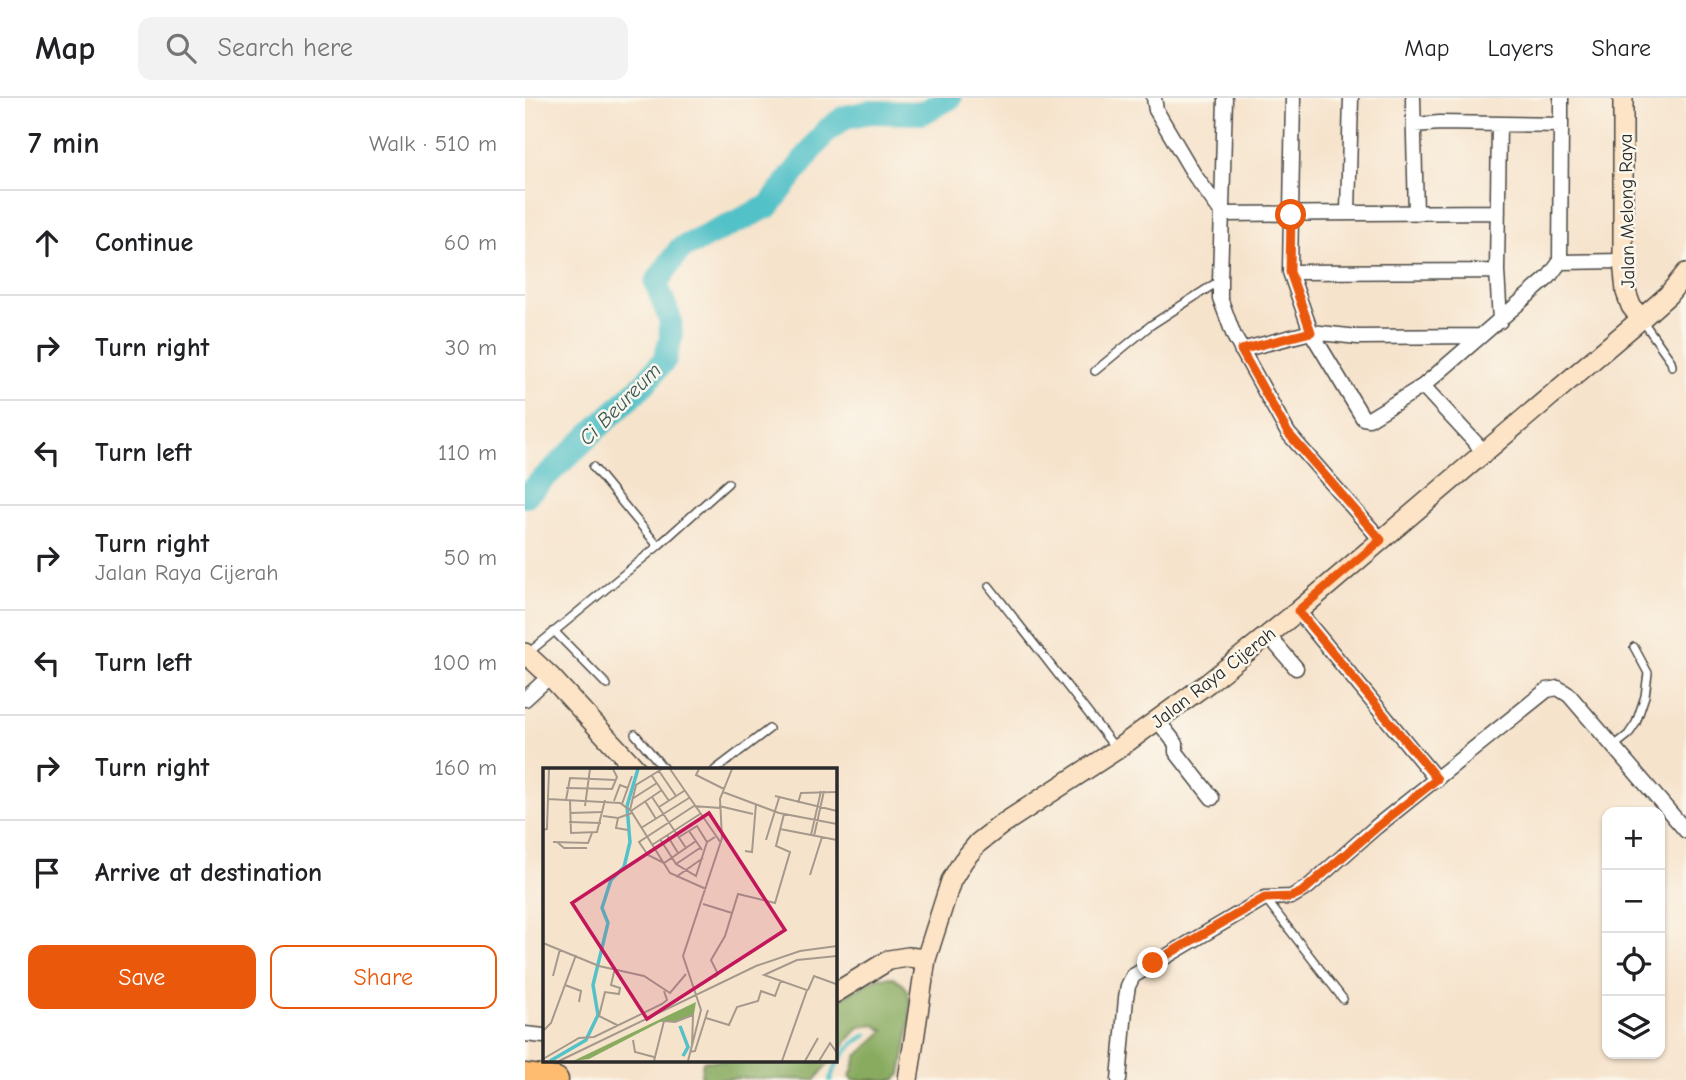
<!DOCTYPE html>
<meta charset="utf-8">
<style>
body{margin:0;font-family:"Comic Neue",sans-serif;background:#f2f2f2;color:#202124}
.controls{position:absolute;right:21px;bottom:21px;display:grid;overflow:hidden;border-radius:14px;box-shadow:0 2px 5px #0004}
.controls button{width:63px;height:63px;display:grid;place-items:center;padding:0;border:0;border-bottom:2px solid #e0e0e0;background:#fff;color:#202124;font:35px sans-serif}
.stop{position:absolute;width:21px;height:21px;margin:-16px;border:5px solid #ea580c;border-radius:50%;background:#fff}
.stop.end{background:#ea580c;border-color:#fff;box-shadow:0 2px 7px #0008}
.list{margin:0;padding:0;list-style:none}
h2{display:flex;justify-content:space-between;align-items:center;height:91px;margin:0;padding:0 28px;font-size:30px}
h2 small{font-size:23px;font-weight:400;color:#757577}
.list li{display:grid;grid-template-columns:46px 1fr auto;gap:21px;align-items:center;box-sizing:border-box;height:105px;padding:0 28px;border-top:2px solid #e0e0e0}
.list b{display:block;font-size:26px;white-space:nowrap}
.list p{margin:0;font-size:23px;white-space:nowrap;color:#757577}
.list em{font-size:23px;font-style:normal;color:#757577}
.actions{display:flex;gap:14px;padding:21px 28px}
.actions a{flex:1;padding:16px 0;border:2px solid #ea580c;border-radius:14px;text-align:center;font-size:24px;color:#ea580c}
.actions .main{background:#ea580c;color:#fff}
.icon{flex:none;width:38px;height:38px;fill:none;stroke:currentColor;stroke-width:2;stroke-linecap:round;stroke-linejoin:round}
.map{position:relative;flex:none;width:1161px;height:982px;overflow:hidden}
header{display:flex;align-items:center;gap:42px;box-sizing:border-box;height:98px;padding:0 35px;background:#fff;border-bottom:2px solid #e0e0e0}
header strong{font-size:33px}
nav{display:flex;gap:38px;margin-inline-start:auto;font-size:24px}
.search{width:490px;height:63px;background:#f2f2f2;display:flex;align-items:center;gap:18px;box-sizing:border-box;padding:0 24px;border-radius:14px;color:#757577;font-size:26px}
main{display:flex}
aside{flex:1;background:#fff}
.map>svg:first-child{display:block}
.forest{fill:#89ab60;stroke:#5a6b46;stroke-width:2}
.lines{fill:none;stroke-linecap:round;stroke-linejoin:round}
.stream{stroke:#53c1c8;stroke-width:4.5}
.river{stroke:#53c1c8;stroke-width:24}
.lane-casing{stroke:#494743;stroke-width:10}
.street-casing{stroke:#494743;stroke-width:17}
.secondary-casing{stroke:#494743;stroke-width:22}
.highway-casing{stroke:#494743;stroke-width:27}
.lane{stroke:#fff;stroke-width:7}
.street{stroke:#fff;stroke-width:14}
.secondary{stroke:#fee4c6;stroke-width:19}
.highway{stroke:#fdbc70;stroke-width:24}
.route{stroke:#ea580c;stroke-width:9}
.labels{text-anchor:middle;stroke-width:5;stroke-linejoin:round;paint-order:stroke}
.street-label{font-size:19px;fill:#2b2b2b;stroke:#fbf7ec}
.water-label{font-size:21px;font-style:italic;fill:#37585a;stroke:#fbf7ec}
.inset-river{fill:none;stroke:#53c1c8;stroke-width:3.5}
.inset-road{fill:none;stroke:#a5998c;stroke-width:2}
.view{fill:#c2185b;fill-opacity:0.15;stroke:#c2185b;stroke-width:3.5}
.inset-edge{fill:none;stroke:#2b2b2b;stroke-width:3.5}
</style>
<header>
<strong>Map</strong>
<div class="search"><svg class="icon" aria-label="search" viewBox="0 0 24 24"><circle cx="10" cy="10" r="6"/><path d="M15 15l6 6"/></svg>Search here</div>
<nav><a>Map</a><a>Layers</a><a>Share</a></nav>
</header>
<main>
<aside>
<h2>7 min<small>Walk · 510 m</small></h2>
<ul class="list">
<li><svg class="icon" aria-label="ahead" viewBox="0 0 24 24"><path d="M12 20V5M6 11l6-6 6 6"/></svg><div><b>Continue</b></div><em>60 m</em></li>
<li><svg class="icon" aria-label="right" viewBox="0 0 24 24"><path d="M7 20v-9h11M14 6l5 5-5 5"/></svg><div><b>Turn right</b></div><em>30 m</em></li>
<li><svg class="icon" aria-label="left" viewBox="0 0 24 24"><path d="M17 20v-9H6M10 6l-5 5 5 5"/></svg><div><b>Turn left</b></div><em>110 m</em></li>
<li><svg class="icon" aria-label="right" viewBox="0 0 24 24"><path d="M7 20v-9h11M14 6l5 5-5 5"/></svg><div><b>Turn right</b><p>Jalan Raya Cijerah</p></div><em>50 m</em></li>
<li><svg class="icon" aria-label="left" viewBox="0 0 24 24"><path d="M17 20v-9H6M10 6l-5 5 5 5"/></svg><div><b>Turn left</b></div><em>100 m</em></li>
<li><svg class="icon" aria-label="right" viewBox="0 0 24 24"><path d="M7 20v-9h11M14 6l5 5-5 5"/></svg><div><b>Turn right</b></div><em>160 m</em></li>
<li><svg class="icon" aria-label="arrive" viewBox="0 0 24 24"><path d="M6 21V4h12l-3 4 3 4H6"/></svg><div><b>Arrive at destination</b></div></li>
</ul>
<div class="actions"><a class="main">Save</a><a>Share</a></div>
</aside>
<div class="map">
<svg width="1161" height="982" viewBox="0 0 1161 982">
<rect width="100%" height="100%" fill="#fbf7ec"/>
<filter id="ink" filterUnits="userSpaceOnUse"><feTurbulence type="fractalNoise" baseFrequency=".0143" numOctaves="2"/><feDisplacementMap in="SourceGraphic" scale="14" xChannelSelector="R" yChannelSelector="G"/><feConvolveMatrix kernelMatrix="1 2 1 2 8 2 1 2 1" color-interpolation-filters="sRGB"/></filter>
<filter id="wash" filterUnits="userSpaceOnUse"><feTurbulence type="fractalNoise" baseFrequency=".00686" numOctaves="4" result="noise"/><feDisplacementMap in="SourceGraphic" scale="28" xChannelSelector="R" yChannelSelector="G"/><feGaussianBlur stdDeviation="1.57" result="paint"/><feColorMatrix in="noise" values="0 0 0 0 0 0 0 0 0 0 0 0 0 0 0 0 0 1.4 0 .05"/><feComposite in="paint" operator="in"/></filter>
<g filter="url(#wash)">
<rect width="100%" height="100%" fill="#f6e3cc"/>
<!-- forest -->
<path class="forest" d="M368 879C372 882 379 886 381 890 392 909 379 955 376 976L370 982H328L325 979 332 958 359 933 350 927 334 929 310 958V904L352 880Z
M178 963H306L290 982 218 980 185 982 176 977Z"/>
<g class="lines">
<!-- stream -->
<path class="stream" d="M305 982C311 963 325 945 342 937"/>
<!-- river -->
<path class="river" d="M0 398 120 285 140 261 146 239 145 221 131 185 155 151 244 108 301 33 320 19 345 14 397 15 425 0"/>
</g>
</g>
<g filter="url(#ink)">
<g class="lines">
<!-- lane casing -->
<g class="lane-casing">
<path id="lane" d="M1117 222 1146 263 1147 268
M570 273 626 227 694 183
M68 369 133 448
M464 488 591 651
M29 533 82 587
M2 556 133 448 203 385
M110 636 140 672
M1089 648 1103 637 1111 625 1120 598 1123 575 1109 549
M190 672 244 631
M740 800 818 901"/>
</g>
<!-- street casing -->
<g class="street-casing">
<path id="street" d="M629 0 631 12 670 78 698 116 973 114
M700 0 695 183V200L709 238 763 335 856 442
M768 0 765 174 786 234 838 320 844 321 898 288 1024 179 1035 164
M888 0 891 115
M974 26 972 173 975 223
M889 27 915 25 1036 27 1035 164 1098 163
M1036 27V0
M823 114 826 0
M765 174 972 173
M716 252 786 234 833 239 956 238
M898 288 960 355
M773 513 912 682
M743 537 771 570
M0 601 25 578
M633 623 651 646V654L687 700
M0 936 19 938
M594 982 601 900 603 888 608 878 740 800 766 799 783 789 851 729 1022 592 1033 590 1044 597 1161 733"/>
</g>
<!-- secondary casing -->
<g class="secondary-casing">
<path id="secondary" d="M1098 0V163L1101 194 1106 208 1116 221
M0 555 25 578 112 672
M310 895 364 862 383 859 401 861
M383 982 401 861 426 783 438 763 453 745 476 727 591 652 683 585 773 513 1116 221 1143 197 1161 175"/>
</g>
<!-- highway casing -->
<g class="highway-casing">
<path id="highway" d="M0 978 31 982"/>
</g>
<!-- lane -->
<use href="#lane" class="lane"/>
<!-- street -->
<use href="#street" class="street"/>
<!-- secondary -->
<use href="#secondary" class="secondary"/>
<!-- highway -->
<use href="#highway" class="highway"/>
</g>
</g>
<g class="lines" filter="url(#ink)">
<!-- route -->
<path class="route" d="M628 865 740 800 766 799 777 794 852 729 912 681 773 513 856 442 763 335 716 252 786 234 765 174 766 117"/>
</g>
<g class="labels">
<!-- street labels -->
<g class="street-label">
<text transform="translate(1101 113) rotate(-91)" y="7">Jalan Melong Raya</text>
<text transform="translate(688 579) rotate(-38)" y="7">Jalan Raya Cijerah</text>
</g>
<!-- water labels -->
<g class="water-label">
<text transform="translate(95 306) rotate(-45)" y="7">Ci Beureum</text>
</g>
</g>
<!-- overview -->
<g transform="translate(18 670)">
<rect width="294" height="294" fill="#f6e3cc"/>
<path d="M153 234 151 246 135 253 117 254 46 291 30 293Z" fill="#89ab60"/>
<path class="inset-river" d="M137 258 145 279 140 288M7 293 43 272 55 247 50 217 65 155 59 140 68 112 81 99 87 74 84 38 95 1"/>
<path class="inset-road" d="M48 1H70M127 1 178 75M156 1 153 7 181 21M116 3 133 28M109 8 126 33M23 20 69 21 74 9 70 1M180 24 236 45 294 56M232 28 294 43M109 29 143 80M5 31 77 35 88 43 127 105 163 121M89 31 114 15M23 32 27 10 73 12M27 32 28 65 54 64 62 32M71 33 77 17 85 20M102 33 113 51M255 35 258 25 294 24M79 36 89 8M42 38 47 1M176 38 210 46M116 39 141 23M87 42 93 17 119 1M88 43 119 22M27 45 60 44M60 48 75 50 89 45M75 50 73 60 85 62M26 54 58 55M98 60 146 30M237 61 294 72M0 62 4 61 6 1M146 63 159 82M124 67 135 85M268 67 278 23M271 68 281 23M136 69 154 58 164 74 172 69M117 71 133 96 153 108 164 74M223 72 236 30M153 73 121 95 105 87 96 74 151 38 177 40M10 74 45 75 49 65M14 74 21 80H44M109 77 157 46M202 83 209 84 213 36M133 96 157 80M267 107 279 69M133 109 160 90M160 136 189 145M0 175 56 198 101 208 127 225 143 206M72 200 68 217 77 220 76 226 62 224 56 248 74 257M10 208 17 181M172 209 175 206 168 192 182 168 195 126 232 135 247 84 233 78 241 46M22 217 38 223 36 234M265 222 271 208 293 216M163 250 186 257 194 239 215 233 218 223 232 228 238 212M0 263 8 255 33 187M90 272 92 284 111 289M147 284 152 283 165 242M0 291 36 270 51 269 119 236 124 232 121 223M16 293 213 198 257 183 294 178M111 293 121 253 132 254 150 247 149 278M145 293 158 242 140 188 179 70 177 31 189 1M239 293 264 222 221 207 254 192 294 188M262 293 275 270M276 293 287 275 294 285"/>
<path class="view" d="M166 45 242 162 104 251 29 135Z"/>
<rect width="294" height="294" class="inset-edge"/>
</g>
</svg>
<div class="controls">
<button>+</button>
<button>−</button>
<button><svg class="icon" aria-label="locate" viewBox="0 0 24 24"><circle cx="12" cy="12" r="6"/><path d="M12 2v4M12 18v4M2 12h4M18 12h4"/></svg></button>
<button><svg class="icon" aria-label="layers" viewBox="0 0 24 24"><path d="M12 4l9 5-9 5-9-5zM3 14l9 5 9-5"/></svg></button>
</div>
<div class="stop" style="left:766px;top:117px"></div>
<div class="stop end" style="left:628px;top:865px"></div>
</div>
</main>
